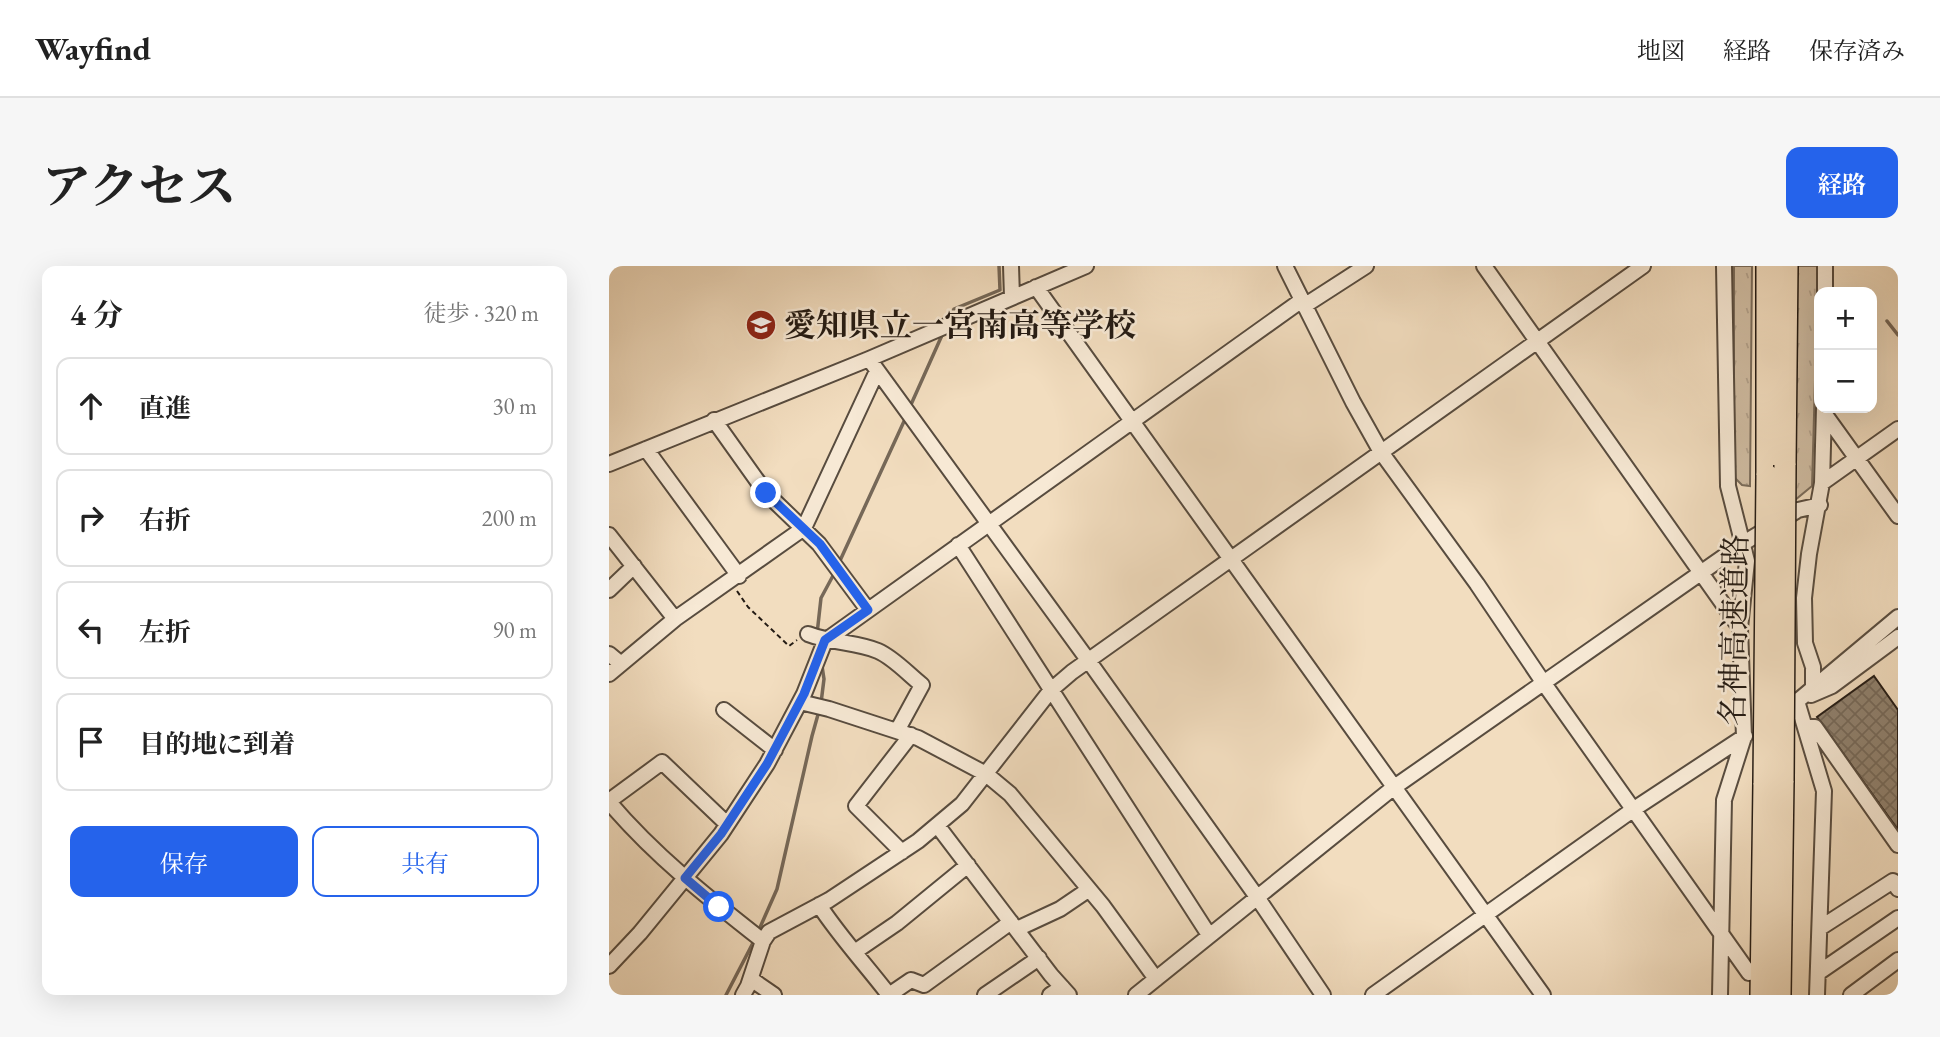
<!DOCTYPE html>
<html lang="ja">
<meta charset="utf-8">
<style>
body{margin:0;font-family:"EB Garamond","Noto Serif JP",serif;background:#f6f6f6;color:#222}
.controls{position:absolute;right:21px;top:21px;display:grid;overflow:hidden;border-radius:14px;box-shadow:0 7px 28px #0002}
.controls button{width:63px;height:63px;display:grid;place-items:center;padding:0;border:0;border-bottom:2px solid #e0e0e0;background:#fff;color:#222;font:35px sans-serif}
.stop{position:absolute;width:21px;height:21px;margin:-16px;border:5px solid #2563eb;border-radius:50%;background:#fff}
.stop.end{background:#2563eb;border-color:#fff;box-shadow:0 2px 7px #0008}
.list{margin:0;padding:0;list-style:none}
h2{display:flex;justify-content:space-between;align-items:center;height:91px;margin:0;padding:0 28px;font-size:30px}
h2 small{font-size:23px;font-weight:400;color:#767676}
.list li{display:grid;grid-template-columns:46px 1fr auto;gap:21px;align-items:center;box-sizing:border-box;height:98px;margin:0 14px 14px;padding:0 14px;border:2px solid #e0e0e0;border-radius:14px}
.list b{display:block;font-size:26px;white-space:nowrap}
.list em{font-size:23px;font-style:normal;color:#767676}
.actions{display:flex;gap:14px;padding:21px 28px}
.actions a{flex:1;padding:16px 0;border:2px solid #2563eb;border-radius:14px;text-align:center;font-size:24px;color:#2563eb}
.actions .main{background:#2563eb;color:#fff}
.icon{flex:none;width:38px;height:38px;fill:none;stroke:currentColor;stroke-width:2;stroke-linecap:round;stroke-linejoin:round}
.map{position:relative;flex:none;width:1289px;height:729px;overflow:hidden;border-radius:14px}
header{display:flex;align-items:center;gap:42px;box-sizing:border-box;height:98px;padding:0 35px;background:#fff;border-bottom:2px solid #e0e0e0}
header strong{font-size:33px}
nav{display:flex;gap:38px;margin-inline-start:auto;font-size:24px}
.intro{display:flex;align-items:center;justify-content:space-between;box-sizing:border-box;height:168px;padding:0 42px}
h1{margin:0;font-size:49px}
.button{padding:18px 32px;border-radius:14px;background:#2563eb;color:#fff;font-size:24px;font-weight:700}
main{display:flex;gap:42px;padding:0 42px}
aside{flex:1;background:#fff;border-radius:14px;box-shadow:0 7px 28px #0002}
.map>svg:first-child{display:block}
.grass{fill:url(#grass-tufts);stroke:#7a6c5b;stroke-width:2}
.lines{fill:none;stroke-linecap:round;stroke-linejoin:round}
.stream{stroke:#766858;stroke-width:3.5}
.building{fill:url(#building-cross-hatch);stroke:#241b14;stroke-width:2}
.minor-casing{stroke:#584c3f;stroke-width:18}
.highway-casing{stroke:#241b14;stroke-width:24}
.path{stroke:#241b14;stroke-width:2;stroke-dasharray:5 3.5;stroke-linecap:butt}
.minor{stroke:#f7e9d5;stroke-width:14}
.highway{stroke:#f2ddbf;stroke-width:21}
.highway-bridge-casing{stroke:#241b14;stroke-width:24;stroke-linecap:butt}
.highway-bridge{stroke:#f2ddbf;stroke-width:21}
.route{stroke:#2563eb;stroke-width:9}
.labels{text-anchor:middle;stroke-width:5;stroke-linejoin:round;paint-order:stroke}
.poi-label{font-size:32px;font-weight:bold;fill:#241b14;stroke:#f7e9d5;text-anchor:start}
.street-label{font-size:32px;fill:#241b14;stroke:#f7e9d5}
</style>
<header>
<strong>Wayfind</strong>
<nav><a>地図</a><a>経路</a><a>保存済み</a></nav>
</header>
<div class="intro"><h1>アクセス</h1><a class="button">経路</a></div>
<main>
<aside>
<h2>4 分<small>徒歩 · 320 m</small></h2>
<ul class="list">
<li><svg class="icon" aria-label="ahead" viewBox="0 0 24 24"><path d="M12 20V5M6 11l6-6 6 6"/></svg><div><b>直進</b></div><em>30 m</em></li>
<li><svg class="icon" aria-label="right" viewBox="0 0 24 24"><path d="M7 20v-9h11M14 6l5 5-5 5"/></svg><div><b>右折</b></div><em>200 m</em></li>
<li><svg class="icon" aria-label="left" viewBox="0 0 24 24"><path d="M17 20v-9H6M10 6l-5 5 5 5"/></svg><div><b>左折</b></div><em>90 m</em></li>
<li><svg class="icon" aria-label="arrive" viewBox="0 0 24 24"><path d="M6 21V4h12l-3 4 3 4H6"/></svg><div><b>目的地に到着</b></div></li>
</ul>
<div class="actions"><a class="main">保存</a><a>共有</a></div>
</aside>
<div class="map">
<svg width="1289" height="729" viewBox="0 0 1289 729">
<defs>
<pattern id="grass-tufts" width="24" height="20" patternUnits="userSpaceOnUse" patternTransform="scale(1.75)"><rect width="24" height="20" fill="#cfbca2"/><path d="M3 7l-1-3M5 7V3M7 7l1-3M15 17l-1-3M17 17v-4M19 17l1-3" fill="none" stroke="#b2a18b"/></pattern>
<pattern id="building-cross-hatch" width="8" height="8" patternUnits="userSpaceOnUse" patternTransform="scale(1.75)"><rect width="8" height="8" fill="#8f806d"/><path d="M0 0l8 8M0 8l8-8" fill="none" stroke="#756858"/></pattern>
</defs>
<rect width="100%" height="100%" fill="#f2ddbf"/>
<filter id="stains"><feTurbulence type="fractalNoise" baseFrequency=".00286" numOctaves="4"/><feColorMatrix values="0 0 0 0 .2 0 0 0 0 .09 0 0 0 0 .02 0 0 0 .5 -.17"/></filter>
<radialGradient id="worn" r=".72"><stop offset=".6" stop-color="#630" stop-opacity="0"/><stop offset="1" stop-color="#630" stop-opacity=".3"/></radialGradient>
<!-- grass -->
<path class="grass" d="M1125 0H1143L1141 220 1133 219 1125 211Z
M1187 0H1208L1209 8 1203 220 1186 234Z"/>
<g class="lines">
<!-- stream -->
<path class="stream" d="M340 54 345 43 391 24 390 0
M1278 55 1289 69
M300 143 334 67
M229 299 297 151
M208 368 212 332 226 306
M212 437 215 413 213 400
M149 666 168 623 203 470 210 445
M117 729 146 673"/>
</g>
<!-- building -->
<path class="building" d="M1265 410 1289 444V564L1208 451Z"/>
<g class="lines">
<!-- minor casing -->
<g class="minor-casing">
<path id="minor" d="M402 0 403 31
M676 0 744 136 772 186 868 318 934 416 1140 707
M875 0 1131 362
M427 21 934 729
M1216 26V0
M695 40 757 0
M260 93 479 394 648 631 714 729
M1215 147 1289 250
M105 154 157 227 210 278 259 344
M37 183 130 310
M0 198 260 93 477 0
M1213 217 1289 163
M0 269 66 353
M349 279 600 669
M0 324 25 300
M199 368C222 377 248 376 269 385 285 392 299 408 313 419L288 465
M0 388 12 398
M0 408 66 353 195 262 268 105
M1204 421V401L1196 377 1195 332 1200 288 1213 217 1215 142
M1202 429 1223 420 1289 371
M1188 435 1215 525 1208 729
M191 436 220 443 309 472 377 508 401 528 494 640 547 713
M115 444 166 484
M1171 447 1191 433 1289 351
M1196 461H1206L1289 579
M0 535 53 496 118 558
M0 536C45 589 99 632 154 675L139 720 134 729
M328 559 442 709 460 729
M293 586 247 540 302 469
M210 639C231 671 257 699 280 729
M1211 662 1284 615 1289 623
M408 663 451 643 479 624
M154 675 160 666 220 634 309 575 353 538 442 424 463 406 1034 0
M247 685 288 657 359 599
M0 700 31 667 112 568 158 498 195 428 216 375 693 34
M1209 707 1289 652
M142 713 165 729
M280 729 302 714 315 719 402 656
M376 729 430 692
M441 729 453 721
M527 729 784 522 1133 278 1189 244 1211 239
M764 729 1025 543 1136 470
M1111 729 1115 534 1135 471 1131 362 1138 295 1119 220 1115 0
M1242 729 1289 694"/>
</g>
<!-- highway casing -->
<g class="highway-casing">
<path id="highway" d="M1158 0V209
M1176 199 1178 0
M1152 729 1155 517
M1171 729 1174 515"/>
</g>
<!-- path -->
<path class="path" d="M128 325 139 341 180 380 188 374"/>
<!-- minor -->
<use href="#minor" class="minor"/>
<!-- highway -->
<use href="#highway" class="highway"/>
<!-- highway-bridge casing -->
<g class="highway-bridge-casing">
<path id="highway-bridge" d="M1174 515 1176 199
M1155 517 1158 209"/>
</g>
<!-- highway-bridge -->
<use href="#highway-bridge" class="highway-bridge"/>
</g>
<g class="lines">
<!-- route -->
<path class="route" d="M110 641 76 612 112 568 158 498 195 428 216 374 259 344 211 278 157 227"/>
</g>
<!-- icons -->
<defs>
<g id="school-disc" transform="scale(1.575)"><circle r="9.5" fill="#8f2418" stroke="#f7e9d5"/><path d="M0-5L7-2L0 1L-7-2ZM-4 1L0 2.5L4 1V4Q0 6-4 4Z" fill="#fff"/></g>
</defs>
<g fill-rule="evenodd">
<use href="#school-disc" x="152" y="59"/>
</g>
<g class="labels">
<!-- poi labels -->
<g class="poi-label">
<text x="175" y="70">愛知県立一宮南高等学校</text>
</g>
<!-- street labels -->
<g class="street-label">
<text transform="translate(1125 364) rotate(-89)" y="11">名神高速道路</text>
</g>
</g>
<rect width="100%" height="100%" filter="url(#stains)"/>
<rect width="100%" height="100%" fill="url(#worn)"/>
</svg>
<div class="controls">
<button>+</button>
<button>−</button>
</div>
<div class="stop" style="left:110px;top:641px"></div>
<div class="stop end" style="left:157px;top:227px"></div>
</div>
</main>
